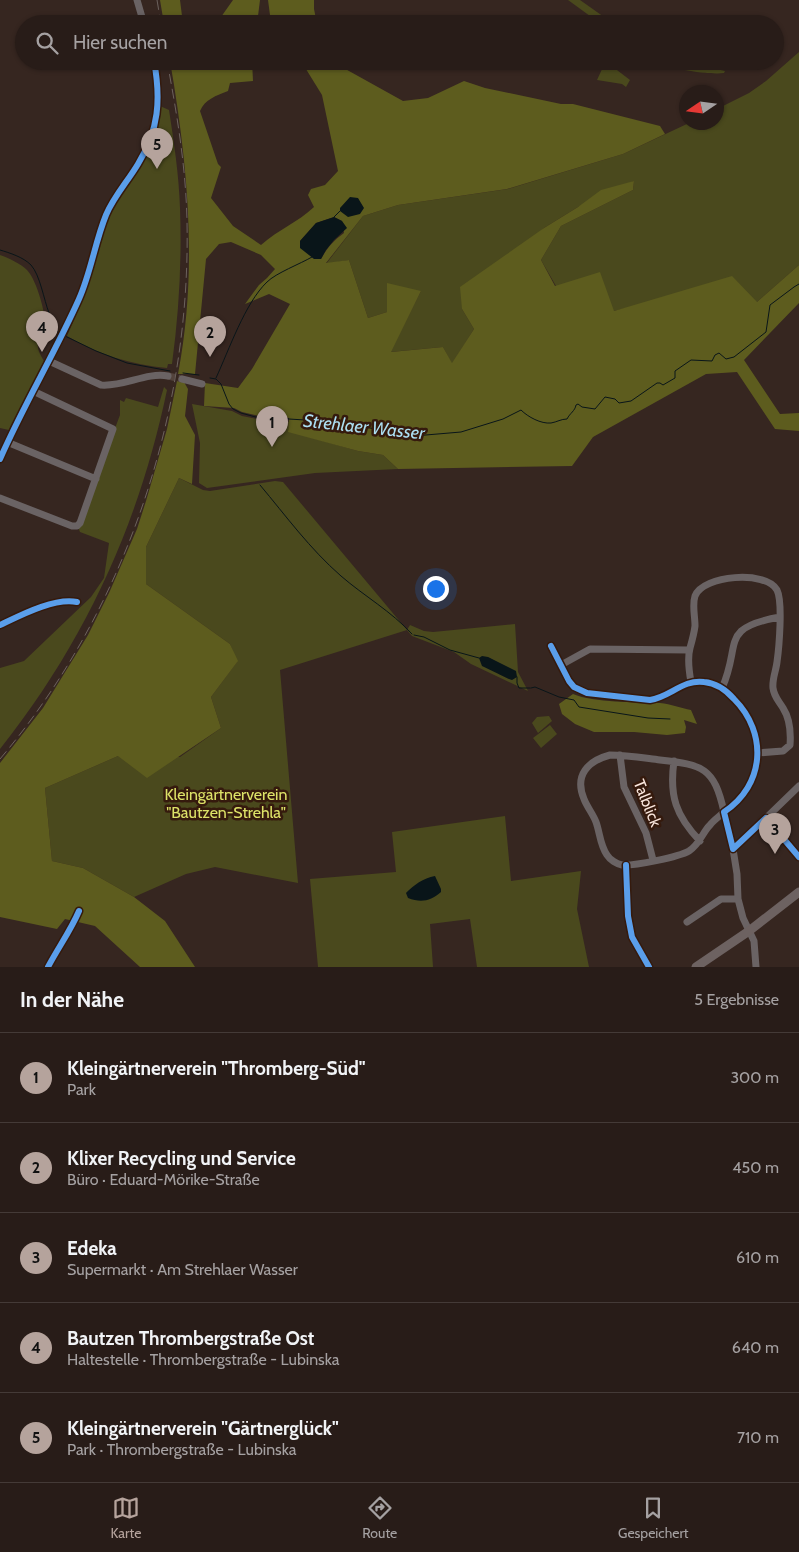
<!DOCTYPE html>
<html lang="de">
<meta charset="utf-8">
<style>
body{margin:0;font-family:Cabin,sans-serif;background:#342925;color:#f1f3f6}
.compass{position:absolute;left:679px;top:85px;width:45px;height:45px;border-radius:50%;background:#281c18;box-shadow:0 1px 4px #0004;rotate:257deg}
.you{position:absolute;left:435px;top:588px;width:18px;height:18px;margin:-12px;border:4px solid #fff;border-radius:50%;background:#1a73e8;box-shadow:0 0 0 8px #1a73e833}
.badge{display:grid;place-items:center;width:32px;height:32px;border-radius:50%;background:#b5a39c;color:#111;font-size:16px;font-weight:700}
.pin{position:absolute;translate:-50% -41px;filter:drop-shadow(0 1px 2px #0008)}
.pin::after{content:'';position:absolute;top:26px;width:18px;height:15px;background:inherit;clip-path:polygon(0 0,100% 0,50% 100%)}
.list{margin:0;padding:0;list-style:none}
h2{display:flex;justify-content:space-between;align-items:center;height:65px;margin:0;padding:0 20px;font-size:21px}
h2 small{font-size:16px;font-weight:400;color:#a5a1a2}
.list li{display:grid;grid-template-columns:32px 1fr auto;gap:15px;align-items:center;box-sizing:border-box;height:90px;padding:0 20px;border-top:1px solid #443a37}
.list b{display:block;font-size:19px;white-space:nowrap}
.list p{margin:0;font-size:16px;white-space:nowrap;color:#a5a1a2}
.list em{font-size:16px;font-style:normal;color:#a5a1a2}
.icon{flex:none;width:28px;height:28px;fill:none;stroke:currentColor;stroke-width:2;stroke-linecap:round;stroke-linejoin:round}
.map{position:relative;flex:none;width:799px;height:967px;overflow:hidden}
.search{position:absolute;background:#281c18;box-shadow:0 1px 4px #0004;left:15px;right:15px;top:15px;height:55px;display:flex;align-items:center;gap:12px;box-sizing:border-box;padding:0 18px;border-radius:28px;color:#a5a1a2;font-size:19px}
.sheet{height:515px;background:#281c18}
nav{display:flex;justify-content:space-around;align-items:center;box-sizing:border-box;height:70px;border-top:1px solid #443a37;background:#281c18;font-size:14px;color:#a5a1a2}
nav a{display:grid;justify-items:center;gap:2px}
nav .on{color:#b5a39c}
.map>svg:first-child{display:block}
.green{fill:#4a491d;fill-rule:evenodd}
.forest{fill:#5d5c1e;fill-rule:evenodd}
.water{fill:#091519}
.lines{fill:none;stroke-linecap:round;stroke-linejoin:round}
.stream{stroke:#091519;stroke-width:1}
.minor-tunnel{stroke:#53433c;stroke-width:7;stroke-dasharray:7 3.5;stroke-linecap:butt}
.minor{stroke:#6a6364;stroke-width:7}
.major{stroke:#6d6261;stroke-width:9}
.rail{stroke:#6c625e;stroke-width:1;stroke-dasharray:10 5;stroke-linecap:butt}
.cycleway-casing{stroke:#351a0d;stroke-width:9}
.cycleway{stroke:#5a9eea;stroke-width:6}
.labels{text-anchor:middle;stroke-width:5;stroke-linejoin:round;paint-order:stroke}
.park-label{font-size:16px;fill:#dde268;stroke:#351a0d}
.street-label{font-size:16px;fill:#fae7de;stroke:#351a0d}
.water-label{font-size:18px;font-style:italic;fill:#acdef1;stroke:#351a0d}
</style>
<div class="map">
<svg width="799" height="967" viewBox="0 0 799 967">
<rect width="100%" height="100%" fill="#362620"/>
<!-- green -->
<path class="green" d="M568 0H580L614 24H601Z
M799 52V265L757 302 643 304 614 311 556 286 541 260 561 226 633 190 634 181 578 207 544 228 462 309 474 329 452 364 443 347 390 352 421 291 387 312 368 318 349 260 326 264 363 216 398 205 508 189 623 154 689 123 716 122 717 109 749 93 766 81Z
M655 61H680L725 71 724 73C709 75 668 69 655 61Z
M603 67H613L630 80 626 87 622 84 597 80Z
M160 106 169 110C174 143 179 175 180 208 182 260 179 312 172 364H168L167 368C132 365 97 354 67 336L83 299 110 209 135 174Z
M0 255C9 258 21 264 27 270 38 282 45 314 47 330L39 335C36 346 38 351 44 361L9 430 0 428Z
M164 387 167 390C139 524 85 642 0 749V668L24 661 91 597 104 578 109 543 80 532 78 527 120 415V400L124 402 126 398 158 407Z
M192 404 232 411 242 416 262 420 289 422 288 431 358 451 383 455 398 469 315 473 207 488 199 483 200 443Z
M179 478 203 490 210 491 275 481 283 482 407 630 410 625 424 631 433 632 515 624 518 672 528 691 471 664 454 652 412 636 407 630 280 670 298 883 215 867 186 874 134 897 83 868 52 861 45 788 118 756 180 757 221 728 211 697 237 662 230 644 146 584V547ZM488 657 500 664 509 679 499 674Z
M549 716 552 721 538 733 532 723 537 717Z
M550 725 557 734 541 748 533 738Z
M505 816 511 881 581 871 577 909 589 967H477L470 919 430 924 433 967H318L310 879 396 872 392 832Z"/>
<!-- forest -->
<path class="forest" d="M160 0H180L183 24H164Z
M233 0H260L257 24H216Z
M268 0H314V9L317 24H276L270 15Z
M170 61H252L253 81 230 83 228 91C216 96 205 99 200 111L218 164 221 167 211 198 233 226 261 245C279 229 297 223 314 207L308 195 311 189 325 185 338 171 322 95 301 61H331L403 101 428 98 464 81 485 88 561 104H573L660 126 665 134 623 154 507 189 398 205 363 216 326 263 349 260 368 318 387 312V283L421 291 391 352 443 347 452 363 474 329 462 309 460 287 544 228 578 207 601 190 634 181 633 190 561 226 541 260 555 286 600 272 614 311 732 276 757 302 799 265V303L744 360 780 414 799 413V431L775 429 737 372 706 374 593 437 572 466 398 469 383 455 358 451 288 432 289 418 275 415 263 417 242 412 234 408 204 406 205 383 238 388 252 369 290 304 269 294 245 304 259 285 267 278 275 269 261 255 231 242 219 244 206 259 195 374H178C198 270 188 165 170 61ZM334 217 342 221 344 233C333 241 327 248 321 259L300 241 316 223Z
M177 381 184 382 188 389 185 416 195 435 192 484 179 478 146 547V584L230 644 238 661 211 697 221 728 147 778 118 756 45 788 52 861 83 868 134 897 165 921 195 967H140L95 926 65 919 57 929 0 917V763L43 708 88 635 109 593 137 529 146 501 167 429Z
M573 694C594 703 636 702 660 703 671 704 681 708 691 710L697 724 684 720 686 727 685 733 667 735 634 732H594L575 724 562 714 559 704Z"/>
<!-- water -->
<path class="water" d="M350 197 358 198 364 208 360 214 348 217 340 211V208Z
M334 217 342 221 347 228 334 240 326 250 321 259H314L300 248V241L316 223Z
M482 656 488 657 516 671 517 677 512 680 509 679 482 666 479 658Z
M435 876 441 889V892C431 901 421 903 408 898L406 893C414 885 423 878 435 876Z"/>
<g class="lines">
<!-- stream -->
<path class="stream" d="M334 217 340 211
M0 250C10 253 23 257 31 265 40 275 44 300 49 313 51 320 53 329 59 333
M65 336 96 351 127 363 170 371
M183 373 199 375
M210 378 216 379 221 384 229 404 233 409 241 413 263 419 276 417 289 419 337 422 414 436 461 432 503 419 521 410C528 417 541 424 551 423 557 422 561 419 567 419 570 413 575 411 576 405L578 404 582 407 595 409 605 397 615 399 619 403 631 401 657 383H660L663 385 675 378V371L691 360 712 361 715 355 719 353 726 359 734 357 766 332 770 305 794 287 799 284
M216 378C229 350 245 303 267 282 276 273 300 264 312 257
M260 485C286 516 310 549 341 576 364 596 391 611 412 634
M414 635 424 637 450 650 479 658
M517 677V683L519 688H530
M531 688 535 687 559 697 574 700 579 707 648 718 670 719"/>
<!-- minor-tunnel -->
<path class="minor-tunnel" d="M168 376 182 379"/>
<!-- minor -->
<path class="minor" d="M137 0 144 24
M49 361 101 385C124 387 146 372 168 376
M182 379 202 384
M7 442 96 479
M0 459C24 404 55 353 79 299 91 272 95 242 106 215 114 196 128 181 138 164 159 130 161 99 154 61
M0 498 72 526H77L80 523 113 429 33 391
M0 625C19 616 55 597 77 602
M551 646 569 681 574 687 587 693 650 700C670 697 683 679 704 682 716 683 726 690 734 699 768 733 765 785 724 812L733 849 766 818 799 857
M561 665 590 649 689 650
M691 682C689 671 687 659 690 648 692 641 694 634 695 626 695 616 692 605 695 596 703 575 766 570 777 590 783 602 779 648 777 662 776 671 772 679 773 688 774 697 779 701 783 708 790 719 791 732 790 745L783 751 757 753
M722 688C742 644 718 628 780 617
M610 755C627 755 644 758 660 760 703 765 714 767 724 812 720 816 714 820 710 825 702 833 700 844 689 851 679 857 634 866 622 865 617 864 610 860 607 855 600 845 600 833 596 822 593 814 587 807 584 799 574 775 588 761 610 755Z
M620 755 624 787 646 833 653 860
M674 761C669 796 676 816 700 841
M766 818 799 786
M733 849 737 874 738 899 743 918 754 941 756 967
M626 865 628 916 632 937 649 967
M687 922 721 899H738
M48 967C58 948 71 930 79 911"/>
<!-- major -->
<path class="major" d="M696 967 749 931 799 892"/>
<!-- rail -->
<path class="rail" d="M157 0 161 24
M0 759C125 611 191 415 187 222 186 168 177 114 167 61"/>
<!-- cycleway casing -->
<g class="cycleway-casing">
<path id="cycleway" d="M0 459C24 404 55 353 79 299 91 272 95 242 106 215 114 196 128 181 138 164 159 130 161 99 154 61
M0 625C19 616 55 597 77 602
M551 646 569 681 574 687 587 693 650 700C670 697 683 679 704 682 716 683 726 690 734 699 768 733 765 785 724 812L733 849 766 818 799 857
M626 865 628 916 632 937 649 967
M48 967C58 948 71 930 79 911"/>
</g>
<!-- cycleway -->
<use href="#cycleway" class="cycleway"/>
</g>
<g class="labels">
<!-- park labels -->
<g class="park-label">
<text x="226" y="800">Kleingärtnerverein<tspan x="226" dy="18">"Bautzen-Strehla"</tspan></text>
</g>
<!-- street labels -->
<g class="street-label">
<text transform="translate(648 803) rotate(68)" y="6">Talblick</text>
</g>
<!-- water labels -->
<g class="water-label">
<text transform="translate(364 427) rotate(6)" y="6">Strehlaer Wasser</text>
</g>
</g>
</svg>
<svg class="compass" viewBox="-18 -18 36 36"><path d="M0-13l5 13h-10z" fill="#e53935"/><path d="M0 13l5-13h-10z" fill="#a5a1a2"/></svg>
<div class="you"></div>
<div class="pin badge" style="left:272px;top:447px">1</div>
<div class="pin badge" style="left:210px;top:357px">2</div>
<div class="pin badge" style="left:775px;top:854px">3</div>
<div class="pin badge" style="left:42px;top:352px">4</div>
<div class="pin badge" style="left:157px;top:169px">5</div>
<div class="search"><svg class="icon" aria-label="search" viewBox="0 0 24 24"><circle cx="10" cy="10" r="6"/><path d="M15 15l6 6"/></svg>Hier suchen</div>
</div>
<section class="sheet">
<h2>In der Nähe<small>5 Ergebnisse</small></h2>
<ul class="list">
<li><span class="badge">1</span><div><b>Kleingärtnerverein &quot;Thromberg-Süd&quot;</b><p>Park</p></div><em>300 m</em></li>
<li><span class="badge">2</span><div><b>Klixer Recycling und Service</b><p>Büro · Eduard-Mörike-Straße</p></div><em>450 m</em></li>
<li><span class="badge">3</span><div><b>Edeka</b><p>Supermarkt · Am Strehlaer Wasser</p></div><em>610 m</em></li>
<li><span class="badge">4</span><div><b>Bautzen Thrombergstraße Ost</b><p>Haltestelle · Thrombergstraße - Lubinska</p></div><em>640 m</em></li>
<li><span class="badge">5</span><div><b>Kleingärtnerverein &quot;Gärtnerglück&quot;</b><p>Park · Thrombergstraße - Lubinska</p></div><em>710 m</em></li>
</ul>
</section>
<nav>
<a class="on"><svg class="icon" aria-label="map" viewBox="0 0 24 24"><path d="M3 6l6-2 6 2 6-2v14l-6 2-6-2-6 2zM9 4v14M15 6v14"/></svg>Karte</a>
<a><svg class="icon" aria-label="directions" viewBox="0 0 24 24"><path d="M12 3l9 9-9 9-9-9zM9 14v-3h6M13 9l2 2-2 2"/></svg>Route</a>
<a><svg class="icon" aria-label="saved" viewBox="0 0 24 24"><path d="M7 4h10v16l-5-4-5 4z"/></svg>Gespeichert</a>
</nav>
